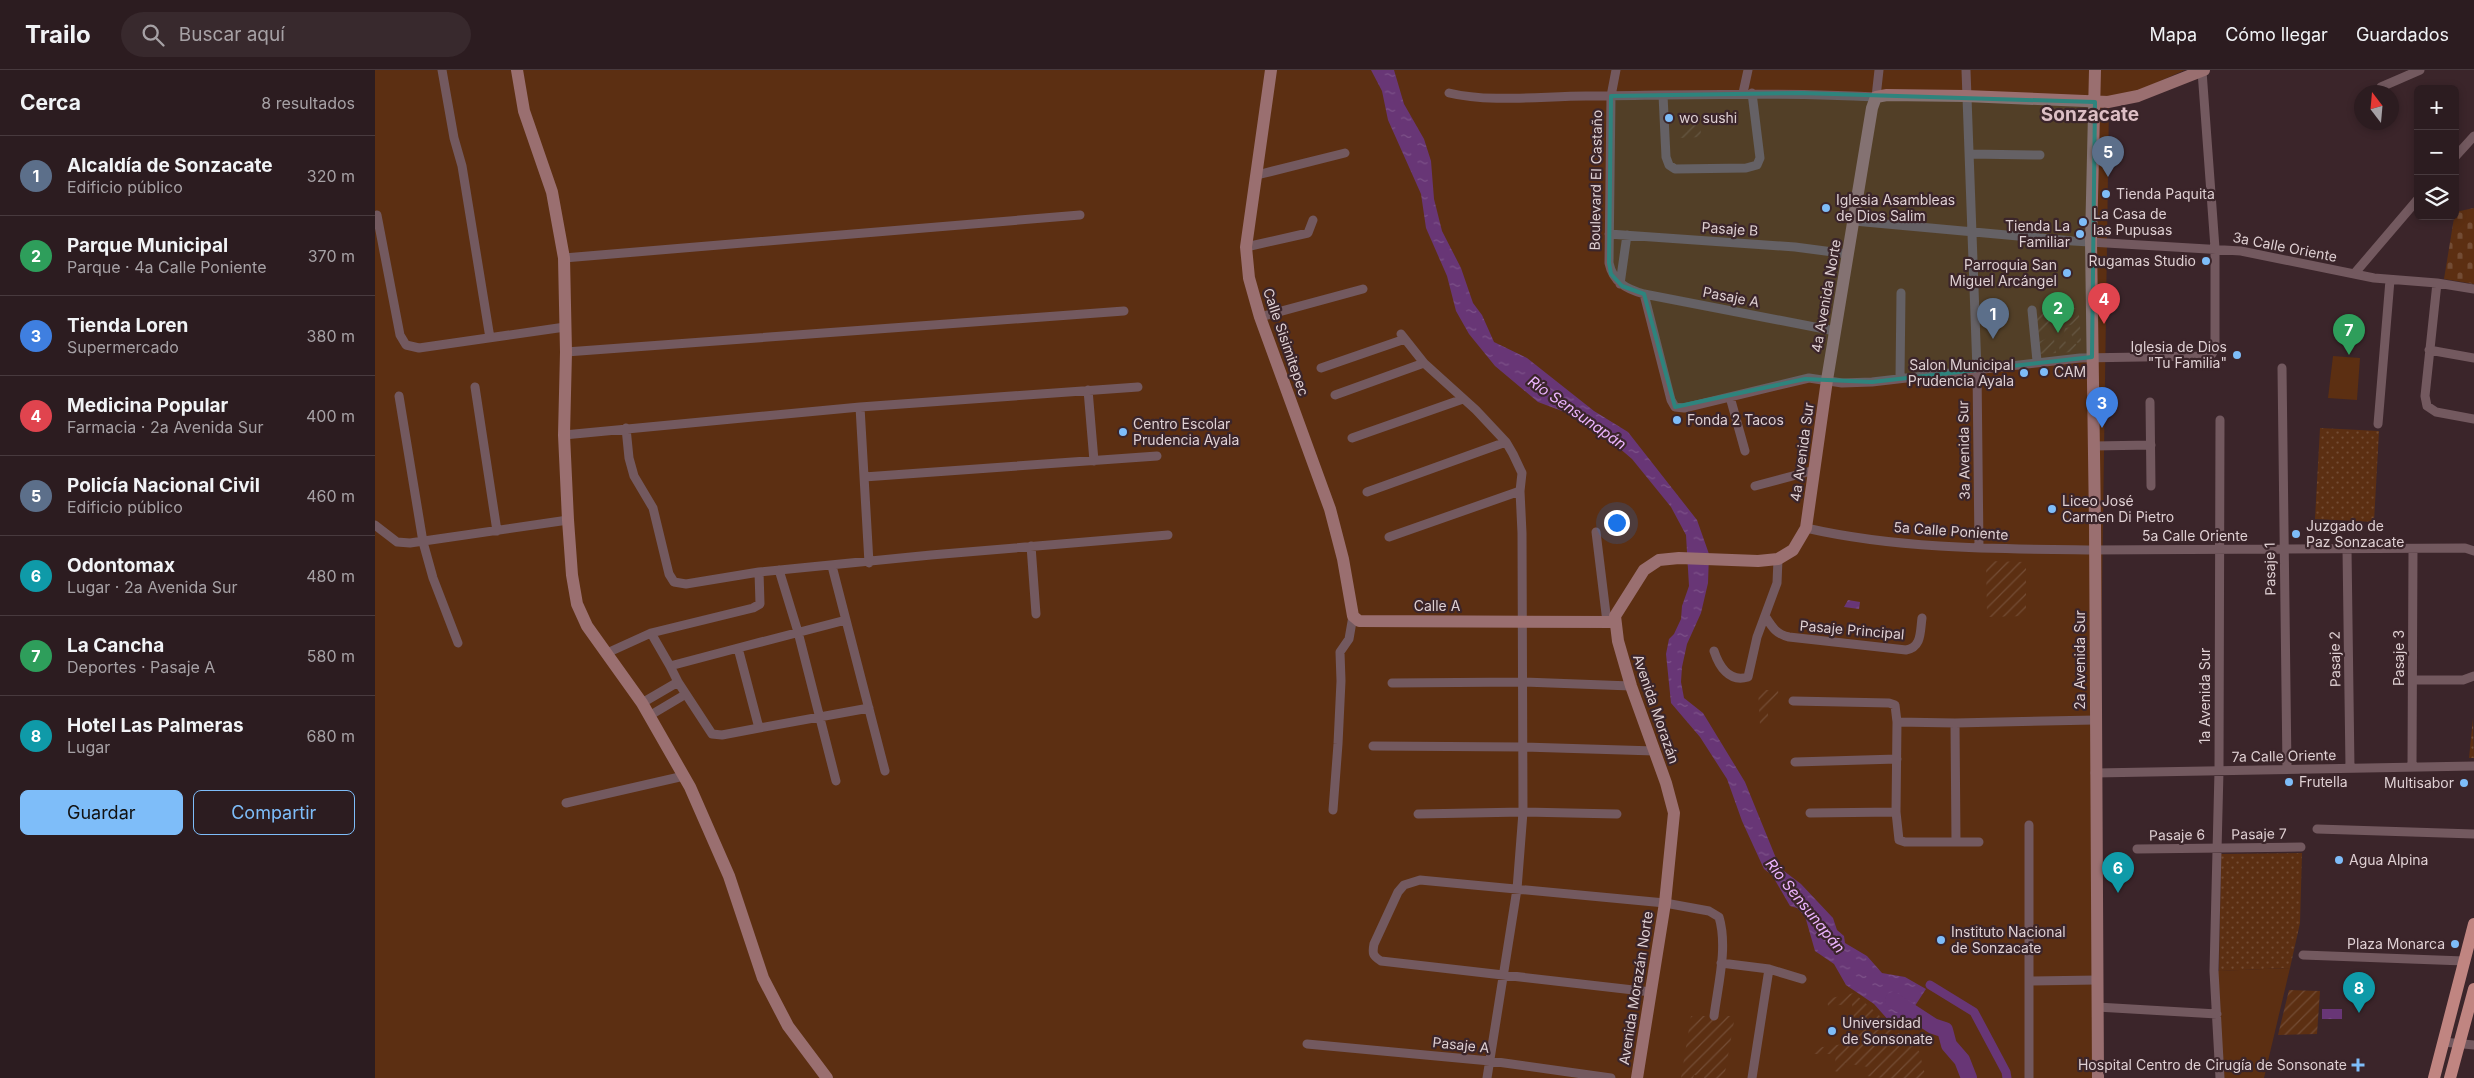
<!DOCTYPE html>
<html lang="es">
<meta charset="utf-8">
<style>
body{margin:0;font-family:Inter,sans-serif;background:#38292d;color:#f1f3f6}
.controls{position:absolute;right:15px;top:15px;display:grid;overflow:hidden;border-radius:8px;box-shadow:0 2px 8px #0003}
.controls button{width:45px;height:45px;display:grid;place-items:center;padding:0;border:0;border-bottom:1px solid #483a3e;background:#2c1c20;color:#f1f3f6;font:25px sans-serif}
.compass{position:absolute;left:1979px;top:15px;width:45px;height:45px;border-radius:50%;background:#2c1c20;box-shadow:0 2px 8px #0003;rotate:344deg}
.you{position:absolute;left:1241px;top:452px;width:18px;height:18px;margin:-12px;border:4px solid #fff;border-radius:50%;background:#1a73e8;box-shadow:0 0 0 8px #1a73e833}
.badge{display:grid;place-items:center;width:32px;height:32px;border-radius:50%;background:#7ebdf9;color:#fff;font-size:16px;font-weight:700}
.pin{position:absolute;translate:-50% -41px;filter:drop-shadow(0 1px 2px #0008)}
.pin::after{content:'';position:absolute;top:26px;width:18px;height:15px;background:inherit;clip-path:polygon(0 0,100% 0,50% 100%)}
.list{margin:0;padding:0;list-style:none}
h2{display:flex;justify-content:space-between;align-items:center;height:65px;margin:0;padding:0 20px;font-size:21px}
h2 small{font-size:16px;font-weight:400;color:#a6a1a5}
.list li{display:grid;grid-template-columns:32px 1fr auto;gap:15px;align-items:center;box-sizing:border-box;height:80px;padding:0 20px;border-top:1px solid #483a3e}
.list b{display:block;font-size:19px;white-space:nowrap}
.list p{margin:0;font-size:16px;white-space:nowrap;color:#a6a1a5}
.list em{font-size:16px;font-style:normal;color:#a6a1a5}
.actions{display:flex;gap:10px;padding:15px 20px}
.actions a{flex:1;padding:11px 0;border:1px solid #7ebdf9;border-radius:8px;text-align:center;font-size:18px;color:#7ebdf9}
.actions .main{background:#7ebdf9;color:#111}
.icon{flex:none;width:28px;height:28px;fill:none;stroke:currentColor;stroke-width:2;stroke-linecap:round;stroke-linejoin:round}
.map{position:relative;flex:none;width:2099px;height:1008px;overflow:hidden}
header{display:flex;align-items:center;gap:30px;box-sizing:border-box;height:70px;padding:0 25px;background:#2c1c20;border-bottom:1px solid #483a3e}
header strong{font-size:24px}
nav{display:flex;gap:28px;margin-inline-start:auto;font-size:18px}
.search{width:350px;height:45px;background:#38292d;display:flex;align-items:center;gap:12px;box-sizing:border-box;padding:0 18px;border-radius:28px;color:#a6a1a5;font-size:19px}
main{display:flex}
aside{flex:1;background:#2c1c20}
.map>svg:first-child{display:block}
.grass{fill:url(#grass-dots)}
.cemetery{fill:url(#cemetery-stones)}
.park{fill:#5c2f12}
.garden{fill:url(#garden-furrows)}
.water{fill:url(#water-ripples)}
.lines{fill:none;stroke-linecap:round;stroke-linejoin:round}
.canal{stroke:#683676;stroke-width:9}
.river{stroke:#683676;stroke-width:16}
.street{stroke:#73595f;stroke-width:9}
.secondary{stroke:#9a6f70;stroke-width:12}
.primary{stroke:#c08581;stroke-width:12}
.marked{fill:#2e847d;fill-opacity:0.2;stroke:#2e847d;stroke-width:4;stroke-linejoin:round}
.poi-dot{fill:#7ebdf9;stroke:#3b252a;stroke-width:2}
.labels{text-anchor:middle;stroke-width:4.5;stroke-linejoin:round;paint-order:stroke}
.poi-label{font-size:14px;fill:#dfd0d3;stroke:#3b252a;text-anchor:start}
.street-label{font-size:14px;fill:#dfd0d3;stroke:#3b252a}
.water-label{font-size:15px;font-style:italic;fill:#ecb4fe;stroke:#3b252a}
.district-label{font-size:19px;font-weight:bold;fill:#ddbfc5;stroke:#3b252a}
</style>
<header>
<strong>Trailo</strong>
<div class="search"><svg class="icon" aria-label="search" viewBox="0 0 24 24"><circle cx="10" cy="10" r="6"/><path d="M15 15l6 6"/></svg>Buscar aquí</div>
<nav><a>Mapa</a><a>Cómo llegar</a><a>Guardados</a></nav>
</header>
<main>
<aside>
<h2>Cerca<small>8 resultados</small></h2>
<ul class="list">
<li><span class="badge" style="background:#5c6f8a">1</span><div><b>Alcaldía de Sonzacate</b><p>Edificio público</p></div><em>320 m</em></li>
<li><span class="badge" style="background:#2e9e5b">2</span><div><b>Parque Municipal</b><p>Parque · 4a Calle Poniente</p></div><em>370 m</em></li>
<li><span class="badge" style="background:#3f7fe0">3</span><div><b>Tienda Loren</b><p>Supermercado</p></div><em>380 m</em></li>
<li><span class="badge" style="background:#e0444e">4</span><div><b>Medicina Popular</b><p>Farmacia · 2a Avenida Sur</p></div><em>400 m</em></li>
<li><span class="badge" style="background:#5c6f8a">5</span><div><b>Policía Nacional Civil</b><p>Edificio público</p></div><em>460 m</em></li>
<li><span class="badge" style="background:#0f9aa8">6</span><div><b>Odontomax</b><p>Lugar · 2a Avenida Sur</p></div><em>480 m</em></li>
<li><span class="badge" style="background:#2e9e5b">7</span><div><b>La Cancha</b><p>Deportes · Pasaje A</p></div><em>580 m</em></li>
<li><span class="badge" style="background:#0f9aa8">8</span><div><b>Hotel Las Palmeras</b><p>Lugar</p></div><em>680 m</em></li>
</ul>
<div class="actions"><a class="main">Guardar</a><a>Compartir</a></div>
</aside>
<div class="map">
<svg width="2099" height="1008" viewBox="0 0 2099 1008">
<defs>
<pattern id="grass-dots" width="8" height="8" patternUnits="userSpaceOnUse" patternTransform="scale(1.25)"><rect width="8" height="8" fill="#5c2f12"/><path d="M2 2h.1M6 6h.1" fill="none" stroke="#734c34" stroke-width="1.8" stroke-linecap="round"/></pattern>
<pattern id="cemetery-stones" width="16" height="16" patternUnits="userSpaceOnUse" patternTransform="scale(1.25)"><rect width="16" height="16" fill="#5c2f12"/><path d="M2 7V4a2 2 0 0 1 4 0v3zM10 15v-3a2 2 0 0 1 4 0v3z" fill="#734c34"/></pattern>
<pattern id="garden-furrows" width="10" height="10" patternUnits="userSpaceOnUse" patternTransform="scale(1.25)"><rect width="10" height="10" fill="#5c2f12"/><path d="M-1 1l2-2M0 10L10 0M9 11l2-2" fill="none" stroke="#734c34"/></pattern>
<pattern id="water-ripples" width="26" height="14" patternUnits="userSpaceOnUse" patternTransform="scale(1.25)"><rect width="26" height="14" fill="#683676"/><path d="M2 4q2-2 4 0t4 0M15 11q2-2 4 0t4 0" fill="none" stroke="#7d5289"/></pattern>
</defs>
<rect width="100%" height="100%" fill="#3b252a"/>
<!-- grass -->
<path class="grass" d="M1945 358 2004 361 1999 452 1940 449Z
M2098 648 2099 688H2094Z
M1927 783 1925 853 1915 898 1844 901 1846 784Z"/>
<!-- cemetery -->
<path class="cemetery" d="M2099 138V214L2069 209 2080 142Z"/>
<!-- park -->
<path class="park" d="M0 0H1810L1734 34 1720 1008H0Z
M1958 286 1985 288 1982 330 1953 328Z
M1915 898 1889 1008H1845L1839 901Z"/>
<!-- garden -->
<path class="garden" d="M1325 45 1326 67 1305 68 1304 63 1312 62 1311 46Z
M1703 238 1705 253 1690 256 1683 251V239Z
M1678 239 1679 251 1673 255 1672 262 1661 267 1660 240Z
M1705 256 1706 272V275L1700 271 1696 264 1689 263 1690 258Z
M1688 266 1691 273 1698 272 1704 277 1696 282 1685 283 1683 269Z
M1674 267 1679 269 1681 283 1663 284 1662 273Z
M1611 491 1651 492V546L1612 547Z
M1383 620H1403L1404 629H1400V636L1393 637V655H1385Z
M1914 920 1945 921 1942 964 1903 965Z
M1479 923 1544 981 1551 1008H1509L1492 1006 1493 997 1470 993 1469 1003 1459 1001 1461 984H1435V979L1482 972 1477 934 1453 936 1452 929Z
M1316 946H1360L1349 1008H1329V1006L1319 1005 1318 1008H1306Z"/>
<!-- water -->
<path class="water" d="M996 0H1019L1029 34 1049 69 1056 91 1059 129 1067 161 1086 198 1098 233 1107 245 1119 272 1152 288 1219 341 1253 362 1322 450 1334 484 1333 513 1326 543 1312 574 1307 597 1306 612 1309 628 1328 643 1370 712 1405 798 1426 814 1458 848 1462 860 1469 866 1470 873 1492 886 1507 903 1530 907 1551 919 1530 951 1515 952 1499 934 1471 915 1459 894 1440 881 1430 846 1422 838 1415 836 1397 805 1389 799 1367 751 1352 709 1325 667 1296 633 1291 584 1294 569 1299 564 1306 549 1307 536 1314 516 1311 465 1296 437 1257 389 1243 377 1195 344 1163 332 1120 296 1094 264 1081 241 1072 206 1051 158 1046 124 1013 50 1007 21Z
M1473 530 1485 532 1484 539 1469 537Z
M1947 939H1967V949H1947Z"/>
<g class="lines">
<!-- canal -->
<path class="canal" d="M1555 915 1599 942 1631 1002 1632 1008"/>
<!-- river -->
<path class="river" d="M1518 930 1558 956 1570 960 1574 975 1587 990 1594 1008"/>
<!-- street -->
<path class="street" d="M67 0 79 68 87 96 115 268
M1241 0 1236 26 1234 193C1238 212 1251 219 1269 224L1460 261
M1591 0 1602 300 1604 478
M2006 17 2045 0
M1074 23C1115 33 1168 26 1211 26 1308 25 1404 22 1501 27L1504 0
M1368 23 1373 0
M1288 25 1291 87 1294 95 1300 99 1371 98 1382 95 1385 88 1377 23
M1594 84 1665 85
M2080 87 2099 66
M882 105 970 83
M2 145 25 265 31 275 44 278 190 257
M1479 151 1698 171 1866 181 1999 208 2062 213 2099 219
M1234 164 1420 177 1473 184
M871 177 933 163 938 150
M189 188 705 145
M1979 204 2043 129
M2062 213 2050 326 2052 336 2061 342 2099 349
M1245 214 1252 165
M1269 224 1296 330 1300 337 1309 338 1434 308 1467 313 1497 312 1705 288 1830 286 1837 284 1840 278V178L1827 1
M1657 240 1662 291
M885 247 988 219
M1026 264 1049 293 1101 340 1131 372 1138 384 1147 403 1145 421 1147 463 1148 742 1142 819 1112 1008
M2054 280 2099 288
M191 282 749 241
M946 298 1030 269
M1907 298 1912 699
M1525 308 1526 223
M100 317 122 461
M713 320 719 391
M960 325 1049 293
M24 326 48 472 58 508 83 573
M1355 327 1370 381
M1775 332 1776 416
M485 337 494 493
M1845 350 1844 701 1839 901 1845 1008
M2003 354 2015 210
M251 358 254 388 259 406 278 438 294 504 299 512 311 514 384 502 556 485 793 465
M189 365 485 337 763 317
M977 368 1088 329
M1719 376 1776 375
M489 407 782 386
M1380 416 1440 400
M992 422 1131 372
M0 455 22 472 35 473 193 450
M1431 458C1523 479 1619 479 1713 480 1838 480 1964 479 2090 478L2099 481
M1221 462 1232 552
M1014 467 1145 421
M656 476 661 544
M1972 479 1975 698
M457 496 510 701
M404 500 423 562 461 711
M1390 546C1397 557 1401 564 1414 567L1531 580C1547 577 1545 562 1547 548
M276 563 295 596
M363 578 384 658 347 665 337 664 303 612 295 596Z
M363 578 471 550
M1339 581C1344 596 1354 613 1373 607L1382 567 1402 513 1403 489
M232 583 276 563 378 538 385 534 384 502
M2038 610H2088L2099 606
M1017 613 1148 612 1256 616
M1418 631 1514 633 1520 635 1522 652 1521 742 1524 770 1530 772H1604
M267 633 303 612
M274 646 311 624
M1522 652 1580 653 1720 650
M1580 653 1581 772
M384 658 494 638
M998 676 1148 677 1280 681
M1420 692 1522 689
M2037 697 2038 479
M1720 703 2099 696
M191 733 309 706
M958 740 963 674 966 611 965 582 974 569 978 546
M1435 743 1521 742
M1043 744 1148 742 1242 744
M1942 759 2099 764
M1762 779 1926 777
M1928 885 2089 891
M1346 893 1394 899 1427 909
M1654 911 1722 910
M1276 922 1006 891C998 886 997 884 999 874L1023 822 1029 815 1045 810 1290 833 1334 841 1344 847C1353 877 1343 915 1339 946
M1722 937 1842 944
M2068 972 2099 975
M932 974 1115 991 1236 1008
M1377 1008 1394 899
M1654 1008V755"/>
<!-- secondary -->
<path class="secondary" d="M142 0 149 41 177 122 189 188 191 282 189 365 193 450 197 505 202 534 212 556 267 633 315 717 354 806 388 908 413 956 452 1008
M896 0 871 177 874 208 885 247 955 439 968 489 978 546 984 551 1240 552
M1720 0 1716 171 1720 454 1723 1008
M1262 1008 1290 833 1299 743 1291 713 1256 616 1243 571 1240 546 1269 500 1284 490 1304 488 1383 491 1403 489 1418 480 1431 458 1452 310 1497 38 1501 27 1512 25 1591 26 1733 32 1763 26 1829 0"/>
<!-- primary -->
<path class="primary" d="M2059 1008 2099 854
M2075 1008 2099 919"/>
</g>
<!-- marked area -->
<path class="marked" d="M1426 23 1720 32 1717 287 1497 312 1430 309 1300 337 1269 224 1247 216 1236 204 1234 193 1236 26Z"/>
<!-- markers -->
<g class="poi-dot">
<circle cx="1294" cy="48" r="5"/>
<circle cx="1731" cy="124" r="5"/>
<circle cx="1451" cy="138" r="5"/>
<circle cx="1708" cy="152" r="5"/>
<circle cx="1705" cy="164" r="5"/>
<circle cx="1831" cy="191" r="5"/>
<circle cx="1692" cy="203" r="5"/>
<circle cx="1862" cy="285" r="5"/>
<circle cx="1669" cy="302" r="5"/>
<circle cx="1649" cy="303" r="5"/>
<circle cx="1302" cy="350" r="5"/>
<circle cx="748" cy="362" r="5"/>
<circle cx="1677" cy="439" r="5"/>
<circle cx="1921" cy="464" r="5"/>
<circle cx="1914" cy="712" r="5"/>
<circle cx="2089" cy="713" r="5"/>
<circle cx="1964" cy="790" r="5"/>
<circle cx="1566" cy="870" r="5"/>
<circle cx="2080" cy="874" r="5"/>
<circle cx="1457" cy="961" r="5"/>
<path d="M1980.5 987.5h5v5h5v5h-5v5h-5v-5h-5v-5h5z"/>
</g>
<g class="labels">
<!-- poi labels -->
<g class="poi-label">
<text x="1304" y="53">wo sushi</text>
<text x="1741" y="129">Tienda Paquita</text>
<text x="1461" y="135">Iglesia Asambleas<tspan x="1461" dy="16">de Dios Salim</tspan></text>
<text x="1718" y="149">La Casa de<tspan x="1718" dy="16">las Pupusas</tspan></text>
<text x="1695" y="161" text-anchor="end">Tienda La<tspan x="1695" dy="16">Familiar</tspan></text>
<text x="1821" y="196" text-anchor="end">Rugamas Studio</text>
<text x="1682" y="200" text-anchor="end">Parroquia San<tspan x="1682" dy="16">Miguel Arcángel</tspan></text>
<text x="1852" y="282" text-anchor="end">Iglesia de Dios<tspan x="1852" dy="16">"Tu Familia"</tspan></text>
<text x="1639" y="300" text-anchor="end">Salon Municipal<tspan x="1639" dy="16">Prudencia Ayala</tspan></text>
<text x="1679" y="307">CAM</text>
<text x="1312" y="355">Fonda 2 Tacos</text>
<text x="758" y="359">Centro Escolar<tspan x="758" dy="16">Prudencia Ayala</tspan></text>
<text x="1687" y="436">Liceo José<tspan x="1687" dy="16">Carmen Di Pietro</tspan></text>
<text x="1931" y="461">Juzgado de<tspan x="1931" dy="16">Paz Sonzacate</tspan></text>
<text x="1924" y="717">Frutella</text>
<text x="2079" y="718" text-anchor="end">Multisabor</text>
<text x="1974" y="795">Agua Alpina</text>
<text x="1576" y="867">Instituto Nacional<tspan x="1576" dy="16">de Sonzacate</tspan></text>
<text x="2070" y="879" text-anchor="end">Plaza Monarca</text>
<text x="1467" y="958">Universidad<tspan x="1467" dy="16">de Sonsonate</tspan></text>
<text x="1972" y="1000" text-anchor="end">Hospital Centro de Cirugía de Sonsonate</text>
</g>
<!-- street labels -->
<g class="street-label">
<text transform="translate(1221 110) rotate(-89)" y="5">Boulevard El Castaño</text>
<text transform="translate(1355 159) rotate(4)" y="5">Pasaje B</text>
<text transform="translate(1910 177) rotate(11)" y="5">3a Calle Oriente</text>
<text transform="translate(1451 226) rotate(-80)" y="5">4a Avenida Norte</text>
<text transform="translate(1356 227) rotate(11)" y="5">Pasaje A</text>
<text transform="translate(911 272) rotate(71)" y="5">Calle Sisimitepec</text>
<text transform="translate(1589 380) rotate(-91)" y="5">3a Avenida Sur</text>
<text transform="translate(1427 382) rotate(-82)" y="5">4a Avenida Sur</text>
<text transform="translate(1576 461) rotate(4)" y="5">5a Calle Poniente</text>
<text x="1820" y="471">5a Calle Oriente</text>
<text transform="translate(1895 499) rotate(-91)" y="5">Pasaje 1</text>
<text x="1062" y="541">Calle A</text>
<text transform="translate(1477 560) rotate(5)" y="5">Pasaje Principal</text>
<text transform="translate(2024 588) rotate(-90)" y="5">Pasaje 3</text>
<text transform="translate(1960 589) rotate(-91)" y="5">Pasaje 2</text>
<text transform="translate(1705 590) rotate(-90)" y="5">2a Avenida Sur</text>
<text transform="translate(1830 626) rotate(-90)" y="5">1a Avenida Sur</text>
<text transform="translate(1281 639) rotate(71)" y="5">Avenida Morazán</text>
<text transform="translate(1909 686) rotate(-1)" y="5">7a Calle Oriente</text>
<text transform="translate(1884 764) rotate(-1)" y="5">Pasaje 7</text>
<text transform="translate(1802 765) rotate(-1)" y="5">Pasaje 6</text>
<text transform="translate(1261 918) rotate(-81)" y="5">Avenida Morazán Norte</text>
<text transform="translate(1086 975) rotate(6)" y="5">Pasaje A</text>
</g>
<!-- water labels -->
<g class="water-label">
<text transform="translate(1202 343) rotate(35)" y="5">Río Sensunapán</text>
<text transform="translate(1430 836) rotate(51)" y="5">Río Sensunapán</text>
</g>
<!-- district labels -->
<g class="district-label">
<text x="1715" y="51">Sonzacate</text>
</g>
</g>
</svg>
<div class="controls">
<button>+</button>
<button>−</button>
<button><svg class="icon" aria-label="layers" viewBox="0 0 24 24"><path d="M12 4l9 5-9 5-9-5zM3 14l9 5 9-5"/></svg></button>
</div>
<svg class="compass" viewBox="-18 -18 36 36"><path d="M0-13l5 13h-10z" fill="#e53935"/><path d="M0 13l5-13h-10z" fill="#a6a1a5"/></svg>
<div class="you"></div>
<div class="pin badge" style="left:1618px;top:269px;background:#5c6f8a">1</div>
<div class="pin badge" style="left:1683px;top:263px;background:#2e9e5b">2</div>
<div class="pin badge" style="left:1727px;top:358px;background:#3f7fe0">3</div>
<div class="pin badge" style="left:1729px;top:254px;background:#e0444e">4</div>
<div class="pin badge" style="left:1733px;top:107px;background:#5c6f8a">5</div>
<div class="pin badge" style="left:1743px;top:823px;background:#0f9aa8">6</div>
<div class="pin badge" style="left:1974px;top:285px;background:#2e9e5b">7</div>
<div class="pin badge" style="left:1984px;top:943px;background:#0f9aa8">8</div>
</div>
</main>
